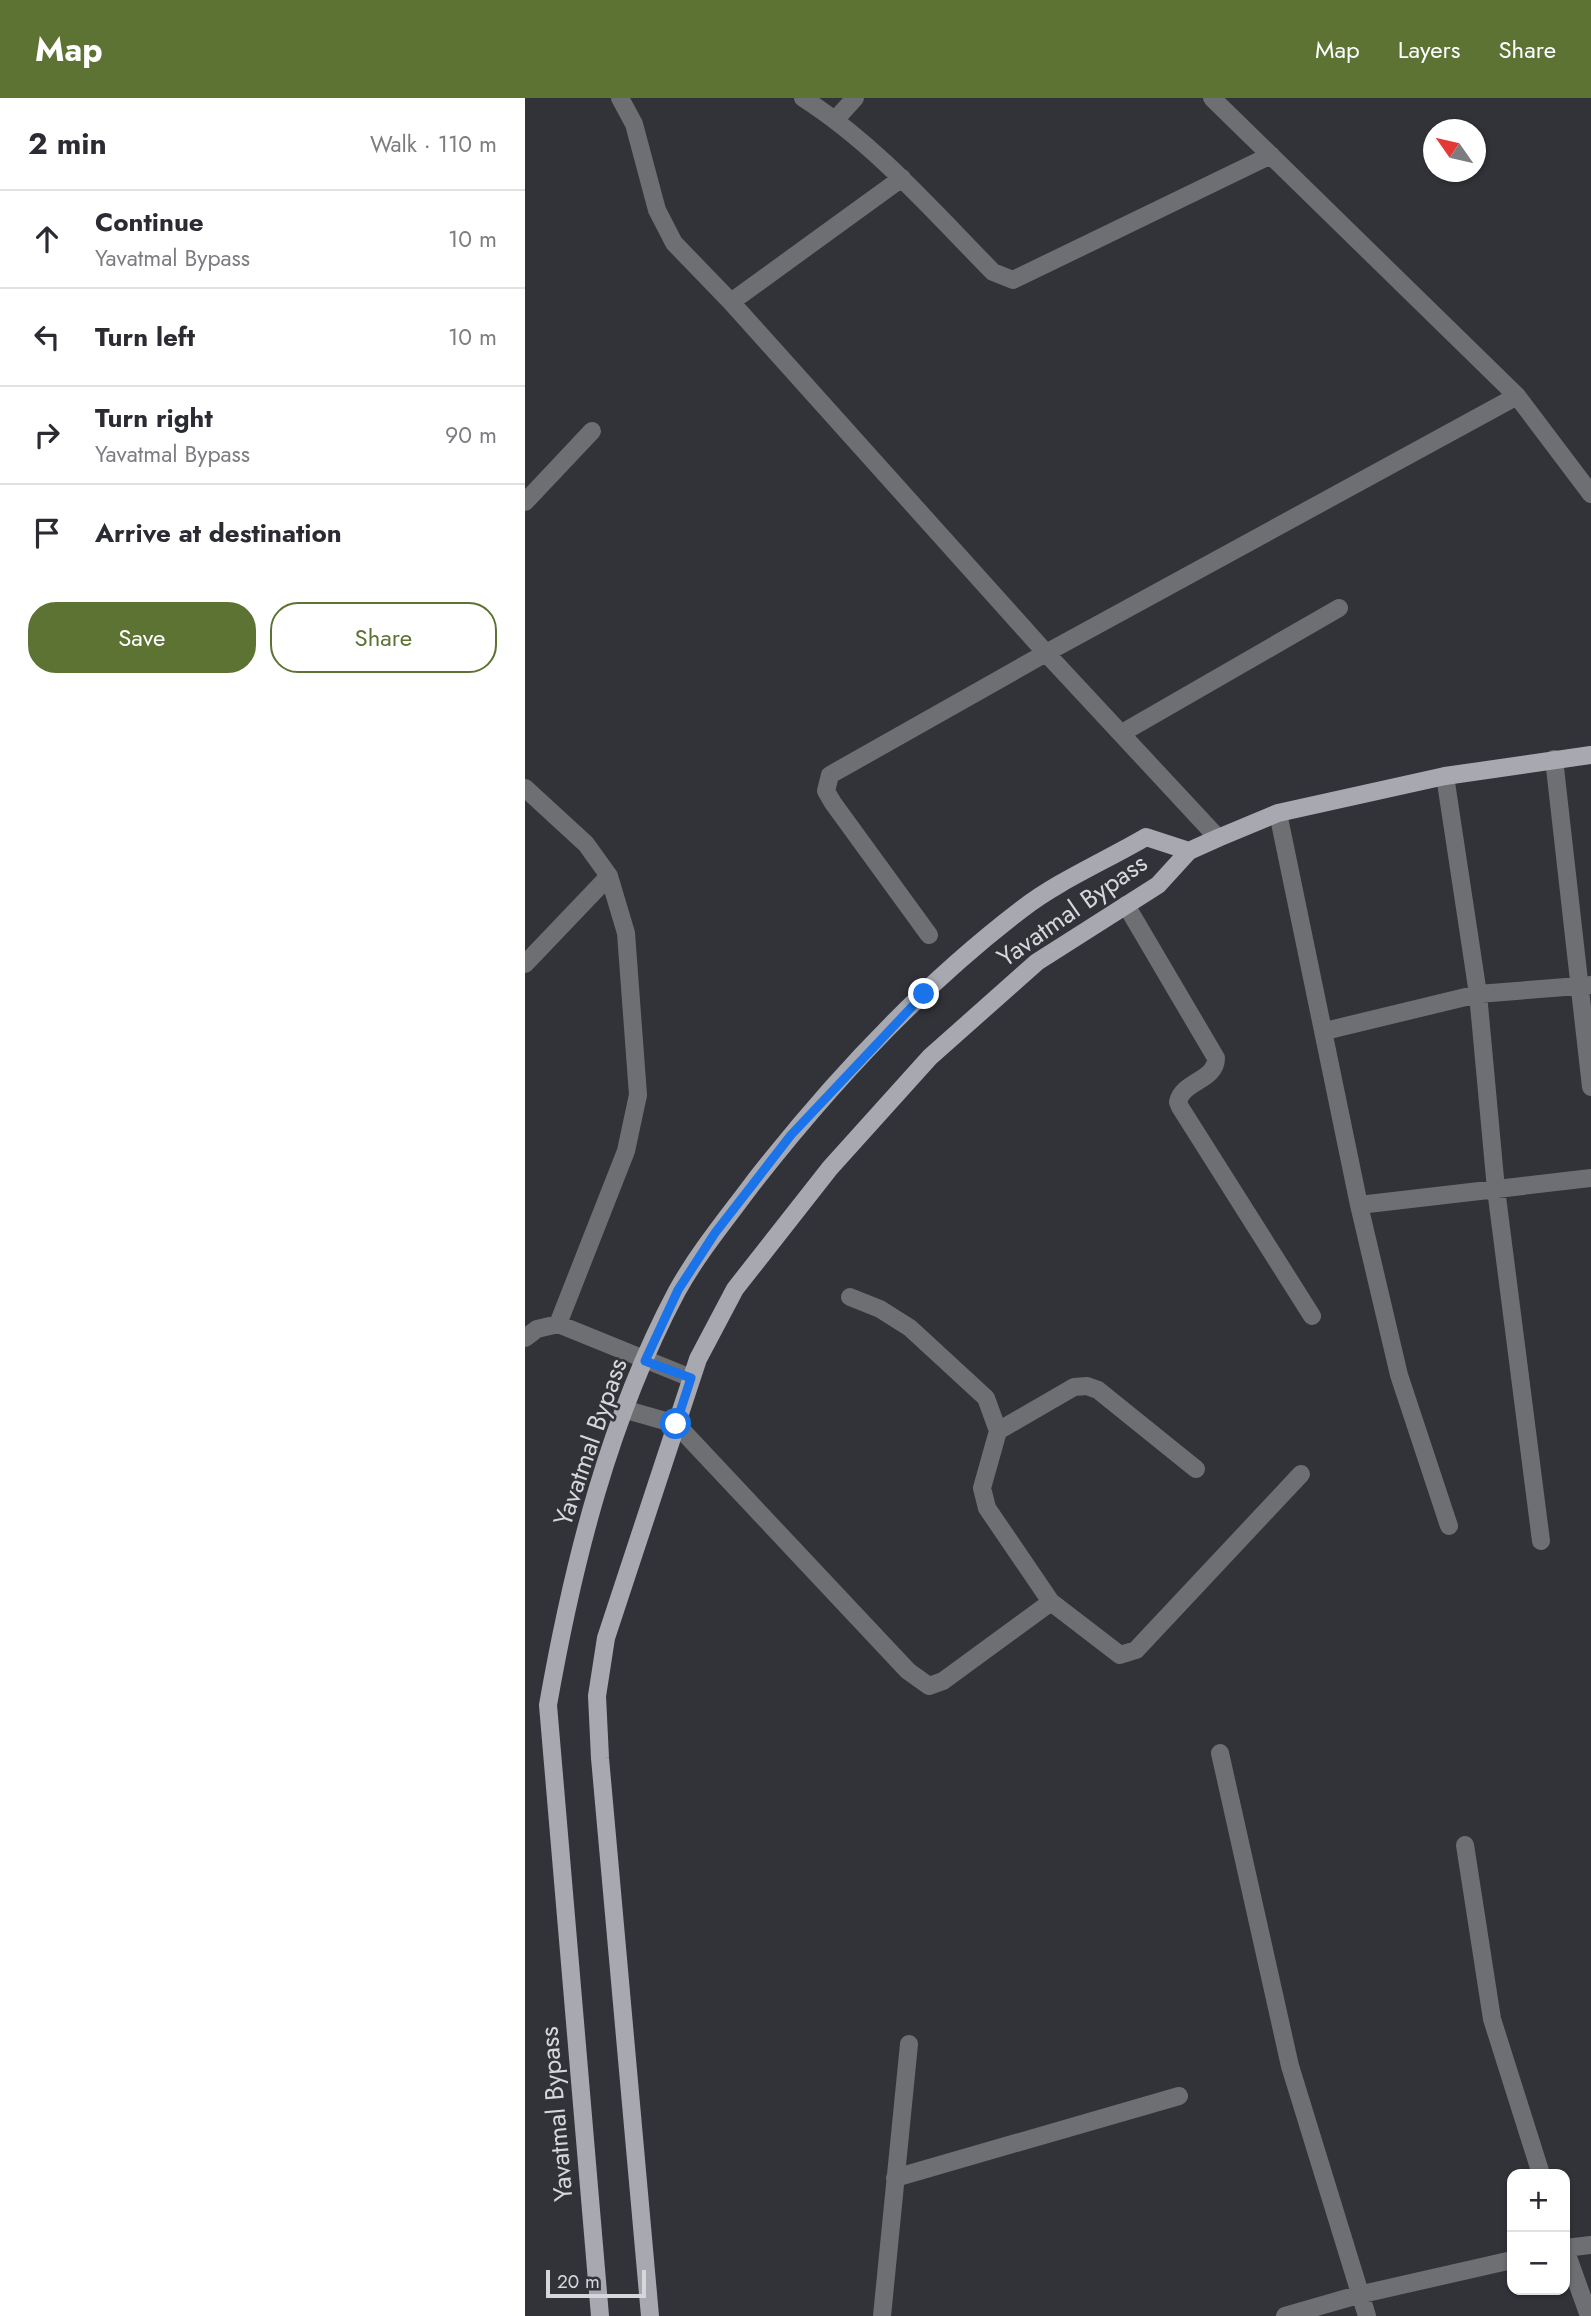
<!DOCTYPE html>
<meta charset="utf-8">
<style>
body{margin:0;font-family:Jost,sans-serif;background:#f2f2f3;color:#2b2b33}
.controls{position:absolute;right:21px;bottom:21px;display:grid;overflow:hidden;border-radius:14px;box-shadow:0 2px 5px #0004}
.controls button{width:63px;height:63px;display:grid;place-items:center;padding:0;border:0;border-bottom:2px solid #e1e1e2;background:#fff;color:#2b2b33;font:35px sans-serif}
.compass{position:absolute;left:898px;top:21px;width:63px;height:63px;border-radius:50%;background:#fff;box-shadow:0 2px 5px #0004;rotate:304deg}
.scale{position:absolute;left:21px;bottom:18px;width:100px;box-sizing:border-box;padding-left:7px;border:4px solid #d6d7db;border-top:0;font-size:19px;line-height:24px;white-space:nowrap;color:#d6d7db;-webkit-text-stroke:5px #313339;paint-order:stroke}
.stop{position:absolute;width:21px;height:21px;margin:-16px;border:5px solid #1a73e8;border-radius:50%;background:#fff}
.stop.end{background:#1a73e8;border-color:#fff;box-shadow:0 2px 7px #0008}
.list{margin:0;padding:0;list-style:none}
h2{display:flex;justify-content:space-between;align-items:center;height:91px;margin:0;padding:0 28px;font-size:30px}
h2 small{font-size:23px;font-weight:400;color:#7c7c81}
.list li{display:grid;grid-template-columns:46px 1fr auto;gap:21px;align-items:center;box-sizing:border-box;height:98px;padding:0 28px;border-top:2px solid #e1e1e2}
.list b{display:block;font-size:26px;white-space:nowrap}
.list p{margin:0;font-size:23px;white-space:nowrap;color:#7c7c81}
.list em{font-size:23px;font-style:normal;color:#7c7c81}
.actions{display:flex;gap:14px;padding:21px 28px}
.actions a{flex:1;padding:16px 0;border:2px solid #5d7333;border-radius:28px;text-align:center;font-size:24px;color:#5d7333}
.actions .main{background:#5d7333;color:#fff}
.icon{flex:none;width:38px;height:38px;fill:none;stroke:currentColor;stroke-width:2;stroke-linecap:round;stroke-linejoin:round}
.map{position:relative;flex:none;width:1066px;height:2218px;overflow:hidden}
header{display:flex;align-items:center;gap:42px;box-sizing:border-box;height:98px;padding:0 35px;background:#5d7333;color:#fff}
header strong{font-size:33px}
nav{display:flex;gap:38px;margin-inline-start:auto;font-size:24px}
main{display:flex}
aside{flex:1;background:#fff}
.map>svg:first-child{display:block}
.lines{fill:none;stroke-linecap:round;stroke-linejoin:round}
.minor{stroke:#6e6f72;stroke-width:18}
.major{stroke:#a8a9b0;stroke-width:18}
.route{stroke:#1a73e8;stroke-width:9}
.labels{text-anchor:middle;stroke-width:5;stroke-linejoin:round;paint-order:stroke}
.street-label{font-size:26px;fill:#d6d7db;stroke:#313339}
</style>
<header>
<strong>Map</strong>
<nav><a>Map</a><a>Layers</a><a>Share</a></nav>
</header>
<main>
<aside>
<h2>2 min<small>Walk · 110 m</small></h2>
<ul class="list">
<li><svg class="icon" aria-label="ahead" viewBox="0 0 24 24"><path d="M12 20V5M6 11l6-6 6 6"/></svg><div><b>Continue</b><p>Yavatmal Bypass</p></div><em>10 m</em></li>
<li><svg class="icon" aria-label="left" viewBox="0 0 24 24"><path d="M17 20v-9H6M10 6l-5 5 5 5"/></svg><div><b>Turn left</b></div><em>10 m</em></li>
<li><svg class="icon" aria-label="right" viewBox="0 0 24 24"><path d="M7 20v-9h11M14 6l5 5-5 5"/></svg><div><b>Turn right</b><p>Yavatmal Bypass</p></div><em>90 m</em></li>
<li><svg class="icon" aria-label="arrive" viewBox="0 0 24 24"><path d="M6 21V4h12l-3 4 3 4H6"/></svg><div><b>Arrive at destination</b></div></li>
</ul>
<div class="actions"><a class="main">Save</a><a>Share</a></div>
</aside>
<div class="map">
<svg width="1066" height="2218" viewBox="0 0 1066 2218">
<rect width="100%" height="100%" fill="#313339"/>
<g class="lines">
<!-- minor -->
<path class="minor" d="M95 0 109 26 132 112 149 145 206 204 521 555 693 740
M278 0C350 46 408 113 468 174L488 182 746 57
M687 0 992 298 1066 396
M311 21 330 0
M206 204 377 80
M0 404 67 333
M597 635 814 510
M1029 661 1066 989
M920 678 953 896 971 1091 1016 1443
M0 690 61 746 84 778 101 835 113 997 101 1053 33 1226
M753 715 834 1107 874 1277 924 1428
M601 807 691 960C691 983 657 983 653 1004L655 1009 787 1218
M404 837 308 705 301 693 305 677 521 555 992 298
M0 866 84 778
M800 933 953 896 1066 887
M834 1107 1066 1080
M325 1199 355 1211 385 1230 461 1300 473 1333 457 1390 462 1410 526 1504 595 1557 611 1552 776 1376
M0 1240 12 1231 33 1226 166 1280
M98 1311 151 1326 383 1573 404 1588 418 1583 526 1504
M473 1333 549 1289 562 1288 573 1292 671 1371
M695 1655 765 1968 842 2218
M940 1747 967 1921 1016 2076
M370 2080 654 1998
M1040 2150 1066 2147
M1040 2151 1064 2218
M357 2218 384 1946
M760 2218 833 2197 987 2162"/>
<!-- major -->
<path class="major" d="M75 2218 23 1607C48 1465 84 1321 152 1193 173 1155 202 1120 228 1085 306 985 396 888 497 811 533 783 582 762 621 739L664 753
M125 2218 75 1660 72 1598 81 1540 173 1261 210 1191 305 1070 405 959 512 864 633 787 664 753 693 740 753 715 920 678 1066 657"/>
</g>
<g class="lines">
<!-- route -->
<path class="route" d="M151 1326 166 1280 120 1263 153 1192 190 1135 266 1037 399 896"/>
</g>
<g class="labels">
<!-- street labels -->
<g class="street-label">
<text transform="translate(547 812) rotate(-35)" y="9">Yavatmal Bypass</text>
<text transform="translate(65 1344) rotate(-71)" y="9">Yavatmal Bypass</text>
<text transform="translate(31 2016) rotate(-95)" y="9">Yavatmal Bypass</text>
</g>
</g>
</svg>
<div class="controls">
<button>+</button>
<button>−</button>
</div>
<svg class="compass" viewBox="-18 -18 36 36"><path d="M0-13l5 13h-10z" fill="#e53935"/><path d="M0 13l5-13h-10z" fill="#7c7c81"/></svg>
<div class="scale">20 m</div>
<div class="stop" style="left:151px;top:1326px"></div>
<div class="stop end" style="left:399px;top:896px"></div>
</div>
</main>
